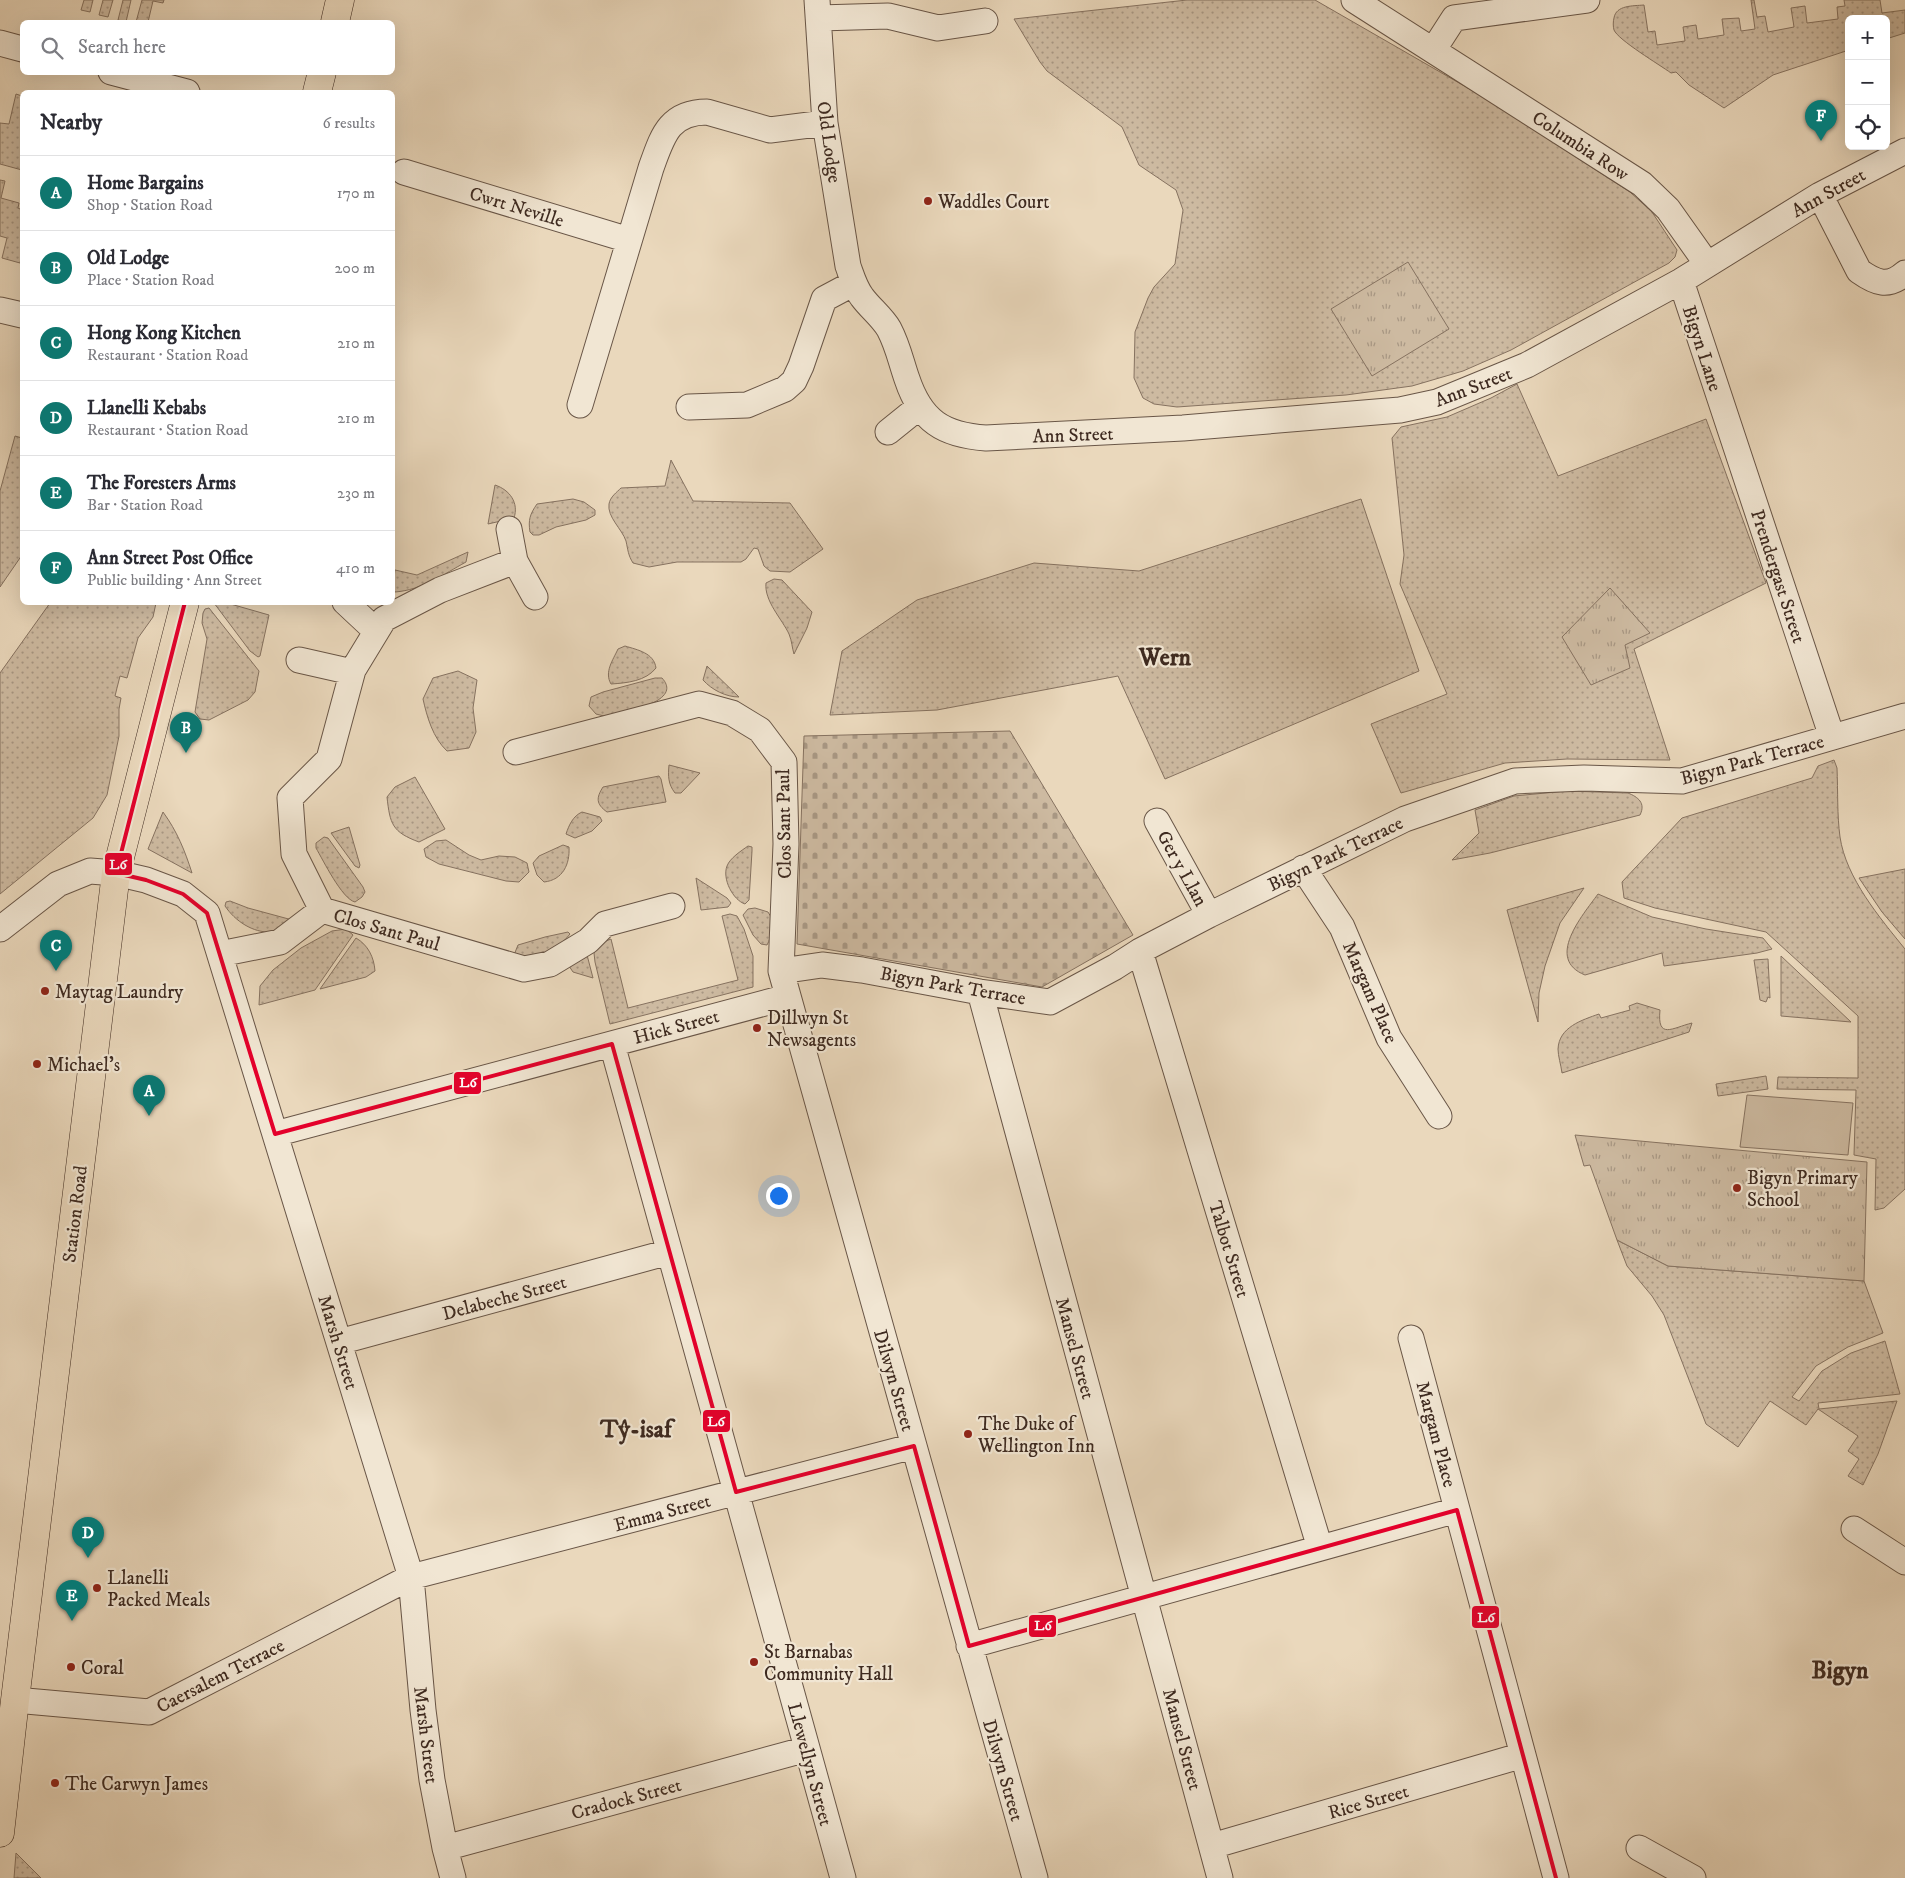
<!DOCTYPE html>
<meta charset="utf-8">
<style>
body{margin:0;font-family:"IM FELL DW Pica",serif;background:#f2f2f3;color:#2b2b33}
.controls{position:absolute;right:15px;top:15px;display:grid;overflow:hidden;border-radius:8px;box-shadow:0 5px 20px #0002}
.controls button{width:45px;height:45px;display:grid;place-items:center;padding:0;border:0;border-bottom:1px solid #e1e1e2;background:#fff;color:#2b2b33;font:25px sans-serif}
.you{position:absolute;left:778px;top:1195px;width:18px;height:18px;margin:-12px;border:4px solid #fff;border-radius:50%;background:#1a73e8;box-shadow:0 0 0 8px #1a73e833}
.badge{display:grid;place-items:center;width:32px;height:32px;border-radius:50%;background:#0f766e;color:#fff;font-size:16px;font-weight:700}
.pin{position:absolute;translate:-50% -41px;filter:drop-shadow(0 1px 2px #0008)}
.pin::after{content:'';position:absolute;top:26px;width:18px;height:15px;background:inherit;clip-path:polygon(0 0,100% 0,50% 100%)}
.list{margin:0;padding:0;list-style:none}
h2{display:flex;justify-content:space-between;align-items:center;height:65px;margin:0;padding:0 20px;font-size:21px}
h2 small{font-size:16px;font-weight:400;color:#7c7c81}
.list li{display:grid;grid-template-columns:32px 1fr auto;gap:15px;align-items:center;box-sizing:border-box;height:75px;padding:0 20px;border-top:1px solid #e1e1e2}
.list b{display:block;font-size:19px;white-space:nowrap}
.list p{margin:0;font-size:16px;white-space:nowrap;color:#7c7c81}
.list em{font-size:16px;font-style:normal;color:#7c7c81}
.icon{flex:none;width:28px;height:28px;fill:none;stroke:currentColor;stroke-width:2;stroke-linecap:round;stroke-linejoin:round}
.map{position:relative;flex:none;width:1905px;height:1878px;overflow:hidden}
.search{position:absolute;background:#fff;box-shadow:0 5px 20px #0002;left:20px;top:20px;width:375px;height:55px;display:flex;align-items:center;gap:12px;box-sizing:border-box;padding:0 18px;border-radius:8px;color:#7c7c81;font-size:19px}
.panel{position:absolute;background:#fff;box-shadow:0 5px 20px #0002;left:20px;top:90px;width:375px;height:515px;border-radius:8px}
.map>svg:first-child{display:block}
.grass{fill:url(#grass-dots);stroke:#867260}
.cemetery{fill:url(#cemetery-stones);stroke:#867260}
.park{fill:url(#park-tufts);stroke:#867260}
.pitch{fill:#cdbaa1;stroke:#867260}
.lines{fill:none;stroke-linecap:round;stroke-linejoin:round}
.minor-casing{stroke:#695647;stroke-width:27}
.major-casing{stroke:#3e2a20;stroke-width:29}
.minor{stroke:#f1e6d3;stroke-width:25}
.major{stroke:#ead8bc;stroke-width:28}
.bus-1-casing{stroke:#f1e6d3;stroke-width:8}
.bus-1{stroke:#e4002b;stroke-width:4}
.poi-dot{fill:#8f2418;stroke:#f1e6d3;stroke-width:2}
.labels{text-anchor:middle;stroke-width:4.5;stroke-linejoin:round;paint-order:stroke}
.street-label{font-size:19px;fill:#3e2a20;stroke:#f1e6d3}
.poi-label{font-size:19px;fill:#3e2a20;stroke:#f1e6d3;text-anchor:start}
.district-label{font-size:24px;font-weight:bold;fill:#3e2a20;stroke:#f1e6d3}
.line-badge{stroke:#f1e6d3;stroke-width:2}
.badge-label{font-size:14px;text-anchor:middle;font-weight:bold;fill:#fff}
</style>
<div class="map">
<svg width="1905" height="1878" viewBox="0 0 1905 1878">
<defs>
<pattern id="grass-dots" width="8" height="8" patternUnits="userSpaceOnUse" patternTransform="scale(1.25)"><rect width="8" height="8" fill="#cdbaa1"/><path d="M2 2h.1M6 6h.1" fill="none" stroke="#a89783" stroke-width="1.8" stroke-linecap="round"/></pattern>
<pattern id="cemetery-stones" width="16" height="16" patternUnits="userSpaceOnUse" patternTransform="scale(1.25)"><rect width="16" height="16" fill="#cdbaa1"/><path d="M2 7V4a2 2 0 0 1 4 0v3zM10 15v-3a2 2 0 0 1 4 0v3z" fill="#a89783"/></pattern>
<pattern id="park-tufts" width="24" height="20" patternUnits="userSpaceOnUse" patternTransform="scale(1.25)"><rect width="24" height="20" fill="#cdbaa1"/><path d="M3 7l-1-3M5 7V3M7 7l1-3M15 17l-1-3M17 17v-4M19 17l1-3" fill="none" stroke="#a89783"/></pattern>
</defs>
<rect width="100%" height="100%" fill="#ead8bc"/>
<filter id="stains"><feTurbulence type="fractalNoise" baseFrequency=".004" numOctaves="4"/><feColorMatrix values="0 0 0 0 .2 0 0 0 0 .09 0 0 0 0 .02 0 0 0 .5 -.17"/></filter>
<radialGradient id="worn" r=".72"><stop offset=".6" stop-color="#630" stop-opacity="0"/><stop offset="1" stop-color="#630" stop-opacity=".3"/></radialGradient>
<!-- grass -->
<path class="grass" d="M84 0H93L90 12 81 10Z
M103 0H113L108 17 99 15Z
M123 0H131L126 22 118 20Z
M142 0H164L163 3 153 1 148 22H136Z
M1187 0H1315L1480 95 1630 192 1652 212 1677 250 1675 257 1669 263 1511 350 1463 371 1412 386 1346 395 1177 407 1154 404 1143 398 1134 378 1135 332 1148 298 1154 287 1175 264 1183 210 1176 190 1139 165 1122 127 1047 71 1040 62 1014 19Z
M1751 0H1754L1757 17 1765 16 1768 32 1794 27 1791 8 1805 6 1807 23 1838 19 1837 7 1845 6 1844 0H1880L1882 13 1905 10V33L1886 39V19H1849V50L1773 75 1724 108 1689 85 1676 72 1671 73C1660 65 1618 40 1614 30 1613 27 1613 21 1614 18 1616 5 1633 6 1644 5L1648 32 1655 31 1657 45 1685 41 1683 27 1696 25 1698 39 1724 35 1722 19 1739 18 1741 31 1755 29Z
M16 94 22 96V120L21 127 22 128V170L0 164V123L9 124Z
M0 180 5 181 1 198 19 203 18 208 22 210V253L20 263 2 258 7 238 0 236Z
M1517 384 1558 476 1706 419 1766 583 1634 649 1670 760 1567 759 1505 763 1401 793 1371 724 1447 694 1400 584 1404 555 1392 438 1401 427 1447 417 1491 398Z
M15 436 22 438V555L0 587V491Z
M671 460 693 501 790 503 823 549 790 572 770 571 764 566 758 549 754 548 746 559 741 562H677L649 567 633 563C628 555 628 550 626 541 622 529 607 517 609 504 610 497 617 492 621 488L665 486Z
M495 485C510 490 519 503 514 518L488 524Z
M573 499 584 502 595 510V515L586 520 556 527 539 535H533L530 532C528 520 530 514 537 504Z
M1361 499 1419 671 1165 779 1118 676 937 710 830 715 842 651 917 600 1034 563 1139 571Z
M468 552 466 562C444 574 422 590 395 592L393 586 395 570 417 575Z
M774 579 782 580 812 612 807 628 794 654C792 648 792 641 789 634 782 619 764 601 766 583Z
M50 603H156L153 617 138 638 127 678 120 676 115 696 121 698 119 709V736L107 795 93 818 0 894V673Z
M214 603H227L269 615 260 656 258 657 250 651Z
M209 608 259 671 255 692 248 700 209 720 200 719 195 712 207 639 202 623 203 613 205 609Z
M625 646C638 650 654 653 656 668 646 681 627 683 611 684 604 672 613 660 618 649Z
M707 666 739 697C726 697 712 690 703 680Z
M458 671 477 680 473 708 476 732 469 748 447 751C433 738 427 717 423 699L433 678Z
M655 678H662C685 703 619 713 604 716L596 714 589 706 591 697 603 692Z
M1834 760 1837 768C1838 791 1837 815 1840 837 1846 878 1880 918 1905 949V1189L1884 1208 1875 1210 1876 1159 1854 1155 1856 1090 1777 1089 1778 1077 1858 1078V1016L1766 932 1655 908 1624 898 1622 882 1682 818 1812 778 1818 766Z
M669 765 700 773 681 793H675C668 784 668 776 669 765Z
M659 776 661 779 666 802 607 812C596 804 596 798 603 787Z
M415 777 445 829 419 842C392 832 390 824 387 797L395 787Z
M1567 791 1628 793C1638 797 1646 803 1640 815L1490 853 1452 860 1479 833 1475 810 1514 796Z
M163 812C177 831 185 851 192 873L148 849Z
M582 812 600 817 602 821 592 831 575 838 566 834C569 825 573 816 582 812Z
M349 827 360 865 359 868 355 866 331 833Z
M324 837 328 838 363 887 365 892 362 897 355 902C342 899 323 860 316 848V843Z
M446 840 469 855 481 860 499 856 515 857 527 863 529 872 519 882 506 881 439 864 426 857 424 849 436 841Z
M563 845 569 847C570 864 563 880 544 882L537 875 533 863 539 856Z
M748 846 752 847V851L749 900 745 904C733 900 722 879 727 866 730 858 741 851 748 846Z
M1905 869V939L1882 912 1859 878Z
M696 878 727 898 731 903 728 907 701 910Z
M1584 888 1560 923 1545 966 1539 993 1538 1022 1507 910Z
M1598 894 1652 917 1706 929 1763 938 1772 949 1757 953 1664 966 1662 953 1585 975C1545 959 1582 916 1598 894Z
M230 901 248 908 296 921C289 924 279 932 271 932 253 933 235 921 225 906L226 902Z
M755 908 768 912C775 921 772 936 767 945L761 944 753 935 743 915 748 909Z
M730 914 737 916 744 929 753 956V987L610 1024 595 962 594 953 596 945 611 939 628 1008 738 980 722 916Z
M346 929 353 935 315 990 259 1005 260 986 273 970 301 948 332 931Z
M568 932 570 934C556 952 536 959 514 955L518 945 545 937Z
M356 938C368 945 374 957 375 971L366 977 320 989Z
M586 951 593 978 573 972 569 966Z
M1781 956 1851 1022 1781 1016Z
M1768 959 1770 998 1768 997 1766 1002 1760 1000 1754 960Z
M1637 1003 1660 1010C1657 1040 1672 1028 1692 1023L1689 1032 1562 1073C1561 1065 1558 1056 1558 1049 1559 1027 1582 1020 1599 1014L1601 1018 1630 1010 1629 1006Z
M1766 1076 1768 1089 1718 1096 1716 1084Z
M1617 1240 1668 1266 1864 1281 1883 1333 1848 1347 1816 1366 1792 1397 1799 1401 1822 1371 1851 1353 1885 1341 1900 1394 1818 1403 1819 1409 1897 1401 1878 1454 1863 1485 1848 1476 1859 1459 1848 1451 1858 1436 1818 1409 1806 1425 1770 1401 1738 1447 1706 1424 1664 1315 1652 1296 1627 1266Z
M16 1853 41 1878H14Z"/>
<!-- cemetery -->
<path class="cemetery" d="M1010 731 1133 935 1042 987 797 944 804 736Z"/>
<!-- park -->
<path class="park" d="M1408 262 1449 329 1372 376 1331 309Z
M1610 588 1650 633 1625 645 1630 668 1591 685 1562 637Z
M1575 1135 1867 1162 1864 1281 1668 1266 1617 1240 1590 1165 1584 1166Z"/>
<!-- pitch -->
<path class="pitch" d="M1747 1095 1853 1103 1848 1155 1740 1147Z"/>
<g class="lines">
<!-- minor casing -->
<g class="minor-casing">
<path id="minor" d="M817 0 825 123 848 266C852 277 855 288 862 297 870 308 882 317 889 329 898 346 901 362 907 379 921 421 943 435 986 438L1183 428 1400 410 1437 402 1527 365 1681 281 1820 195 1905 151
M1354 0 1642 184 1668 209 1707 264
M819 18 888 16 938 28 985 21
M0 43 22 49
M1434 49 1454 18 1587 0
M111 72 187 92
M404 172 629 240
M1820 195 1859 271C1876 283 1888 288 1905 273
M1681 281 1832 737
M0 310 22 315
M580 405 651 168C662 138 668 112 707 112L770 130 825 123
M689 407 747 405 785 389 794 381 801 366 824 299 854 283
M888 432 919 407
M509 529 515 561 535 597
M515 561 440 590 384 619 353 670 329 759 290 798 294 854 322 910 524 969 550 964 588 941 605 924 672 906
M345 602 376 631
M299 660 352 672
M516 752 699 704 732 713 760 730 784 762 786 844 781 971 1035 1878
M1157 821 1209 915
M1303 868 1342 927 1389 1038 1439 1116
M0 929 58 884 90 871 116 873 146 880 183 894 207 913 411 1577 423 1710 432 1780 445 1848 453 1878
M1140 951 1320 1548
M220 954 280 942 322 910
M781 971 822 965 862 970 980 992 1050 1002 1115 967 1140 951 1209 915 1405 819 1515 781 1584 778 1682 781 1905 716
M980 992 1220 1878
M612 1044 843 1878
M275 1134 787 997
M1411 1338 1556 1878
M339 1342 669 1252
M1854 1529 1905 1562
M969 1646 1457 1510
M15 1700 149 1712 411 1577 914 1446
M1212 1846 1523 1755
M445 1848 807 1749
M1639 1848 1693 1878"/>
</g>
<!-- major casing -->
<g class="major-casing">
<path id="major" d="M335 22 340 0
M317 92 322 72
M0 1833 15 1700 116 873 185 602"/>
</g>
<!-- minor -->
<use href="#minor" class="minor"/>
<!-- major -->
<use href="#major" class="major"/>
<!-- bus-1 casing -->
<g class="bus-1-casing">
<path id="bus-1" d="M185 602 116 873 146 880 183 894 207 913 275 1134 612 1044 736 1492 914 1446 969 1646 1457 1510 1556 1878"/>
</g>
<!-- bus-1 -->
<use href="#bus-1" class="bus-1"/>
</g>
<!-- markers -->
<g class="poi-dot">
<circle cx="928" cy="201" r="5"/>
<circle cx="45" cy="991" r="5"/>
<circle cx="757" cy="1028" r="5"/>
<circle cx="37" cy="1064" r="5"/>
<circle cx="1737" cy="1188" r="5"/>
<circle cx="968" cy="1434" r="5"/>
<circle cx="97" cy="1588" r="5"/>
<circle cx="754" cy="1662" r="5"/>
<circle cx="71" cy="1667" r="5"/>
<circle cx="55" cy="1783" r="5"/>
</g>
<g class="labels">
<!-- street labels -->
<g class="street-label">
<text transform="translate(830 142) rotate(82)" y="7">Old Lodge</text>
<text transform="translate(1581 145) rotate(33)" y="7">Columbia Row</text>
<text transform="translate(1828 192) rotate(-29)" y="7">Ann Street</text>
<text transform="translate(517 206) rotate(17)" y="7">Cwrt Neville</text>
<text transform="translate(1703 348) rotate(72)" y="7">Bigyn Lane</text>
<text transform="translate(1473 386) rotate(-21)" y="7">Ann Street</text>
<text transform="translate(1073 434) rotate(-2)" y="7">Ann Street</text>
<text transform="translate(1779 576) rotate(72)" y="7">Prendergast Street</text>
<text transform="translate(1752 759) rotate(-15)" y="7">Bigyn Park Terrace</text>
<text transform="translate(783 824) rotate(-91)" y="7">Clos Sant Paul</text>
<text transform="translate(1335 853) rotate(-26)" y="7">Bigyn Park Terrace</text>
<text transform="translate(1183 868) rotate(61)" y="7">Ger y Llan</text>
<text transform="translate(387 929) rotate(16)" y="7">Clos Sant Paul</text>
<text transform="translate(953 985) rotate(10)" y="7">Bigyn Park Terrace</text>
<text transform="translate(1371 992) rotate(66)" y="7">Margam Place</text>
<text transform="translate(676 1026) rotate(-15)" y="7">Hick Street</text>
<text transform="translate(74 1214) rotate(-83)" y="7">Station Road</text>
<text transform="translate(1230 1249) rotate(73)" y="7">Talbot Street</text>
<text transform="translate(504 1297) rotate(-15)" y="7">Delabeche Street</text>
<text transform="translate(339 1342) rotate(73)" y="7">Marsh Street</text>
<text transform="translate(1076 1348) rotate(75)" y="7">Mansel Street</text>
<text transform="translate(895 1380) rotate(74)" y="7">Dilwyn Street</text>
<text transform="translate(1437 1434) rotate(75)" y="7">Margam Place</text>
<text transform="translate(662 1512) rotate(-15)" y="7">Emma Street</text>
<text transform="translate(220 1675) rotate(-27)" y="7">Caersalem Terrace</text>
<text transform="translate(427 1735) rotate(83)" y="7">Marsh Street</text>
<text transform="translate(1183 1739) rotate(75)" y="7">Mansel Street</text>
<text transform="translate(811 1764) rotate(75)" y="7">Llewellyn Street</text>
<text transform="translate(1004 1770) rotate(74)" y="7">Dilwyn Street</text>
<text transform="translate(626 1798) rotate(-15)" y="7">Cradock Street</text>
<text transform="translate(1368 1801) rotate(-16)" y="7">Rice Street</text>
</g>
<!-- poi labels -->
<g class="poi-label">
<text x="938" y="208">Waddles Court</text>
<text x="55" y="998">Maytag Laundry</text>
<text x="767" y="1024">Dillwyn St<tspan x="767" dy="22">Newsagents</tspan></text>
<text x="47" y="1071">Michael's</text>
<text x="1747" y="1184">Bigyn Primary<tspan x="1747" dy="22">School</tspan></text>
<text x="978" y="1430">The Duke of<tspan x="978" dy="22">Wellington Inn</tspan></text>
<text x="107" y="1584">Llanelli<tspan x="107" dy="22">Packed Meals</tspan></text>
<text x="764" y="1658">St Barnabas<tspan x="764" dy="22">Community Hall</tspan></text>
<text x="81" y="1674">Coral</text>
<text x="65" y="1790">The Carwyn James</text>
</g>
<!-- district labels -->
<g class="district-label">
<text x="1165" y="665">Wern</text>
<text x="636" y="1437">Tŷ-isaf</text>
<text x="1840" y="1678">Bigyn</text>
</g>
</g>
<g class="line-badge">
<rect x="104" y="852" width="29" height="24" rx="5" fill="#e4002b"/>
<rect x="453" y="1071" width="29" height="24" rx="5" fill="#e4002b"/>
<rect x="702" y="1409" width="29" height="24" rx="5" fill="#e4002b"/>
<rect x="1471" y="1605" width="29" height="24" rx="5" fill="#e4002b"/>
<rect x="1028" y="1614" width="29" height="24" rx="5" fill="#e4002b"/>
</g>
<g class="badge-label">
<text x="118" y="869">L6</text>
<text x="468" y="1087">L6</text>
<text x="716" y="1426">L6</text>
<text x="1486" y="1622">L6</text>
<text x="1043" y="1630">L6</text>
</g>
<rect width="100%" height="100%" filter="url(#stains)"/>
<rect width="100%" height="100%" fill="url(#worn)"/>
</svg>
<div class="controls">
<button>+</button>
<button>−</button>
<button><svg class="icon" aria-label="locate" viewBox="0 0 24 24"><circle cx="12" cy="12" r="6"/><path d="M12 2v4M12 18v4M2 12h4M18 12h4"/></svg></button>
</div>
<div class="you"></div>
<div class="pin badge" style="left:149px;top:1116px">A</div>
<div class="pin badge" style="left:186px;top:753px">B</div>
<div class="pin badge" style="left:56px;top:971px">C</div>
<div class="pin badge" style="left:88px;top:1558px">D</div>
<div class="pin badge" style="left:72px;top:1621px">E</div>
<div class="pin badge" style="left:1821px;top:141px">F</div>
<div class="search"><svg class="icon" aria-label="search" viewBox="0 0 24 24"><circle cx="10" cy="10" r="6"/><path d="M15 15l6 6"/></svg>Search here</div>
<section class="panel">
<h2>Nearby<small>6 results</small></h2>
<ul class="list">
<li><span class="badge">A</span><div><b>Home Bargains</b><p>Shop · Station Road</p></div><em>170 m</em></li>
<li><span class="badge">B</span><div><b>Old Lodge</b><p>Place · Station Road</p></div><em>200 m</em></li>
<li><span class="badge">C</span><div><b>Hong Kong Kitchen</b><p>Restaurant · Station Road</p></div><em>210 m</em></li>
<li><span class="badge">D</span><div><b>Llanelli Kebabs</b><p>Restaurant · Station Road</p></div><em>210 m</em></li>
<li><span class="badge">E</span><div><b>The Foresters Arms</b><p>Bar · Station Road</p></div><em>230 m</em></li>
<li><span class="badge">F</span><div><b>Ann Street Post Office</b><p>Public building · Ann Street</p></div><em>410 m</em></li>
</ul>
</section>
</div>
